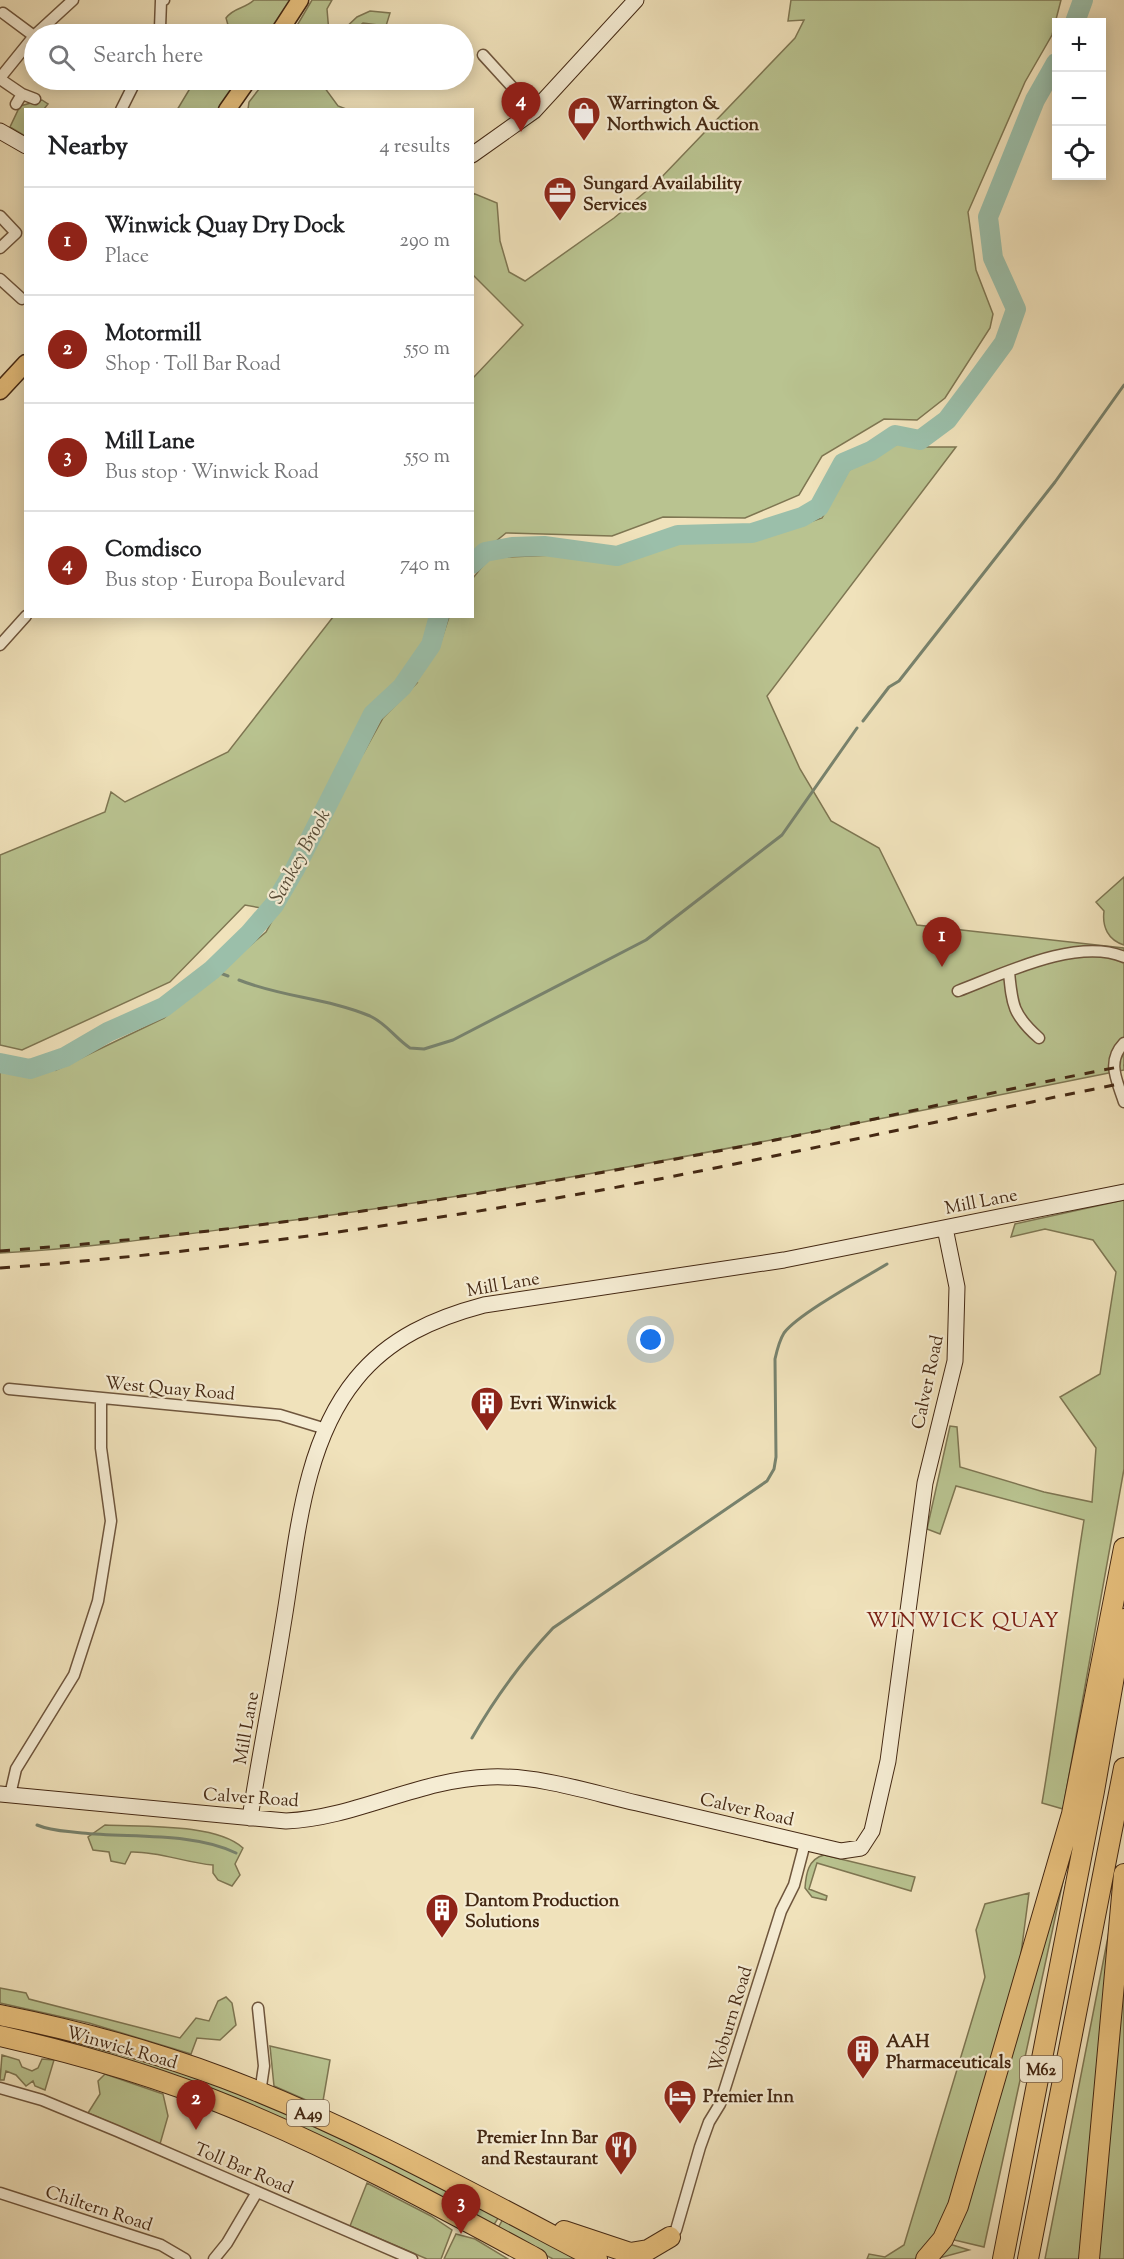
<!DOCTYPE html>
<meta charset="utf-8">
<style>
body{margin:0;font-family:"Sorts Mill Goudy",serif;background:#f6f6f6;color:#202124}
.controls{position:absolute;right:18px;top:18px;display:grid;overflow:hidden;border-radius:0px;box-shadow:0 3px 15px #0003}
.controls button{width:54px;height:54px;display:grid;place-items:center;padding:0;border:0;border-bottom:2px solid #e0e0e0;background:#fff;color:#202124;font:30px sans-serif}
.you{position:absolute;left:651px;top:1340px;width:21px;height:21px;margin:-15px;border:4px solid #fff;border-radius:50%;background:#1a73e8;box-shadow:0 0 0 9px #1a73e833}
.badge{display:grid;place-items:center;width:39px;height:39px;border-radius:50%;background:#8f2418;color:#fff;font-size:20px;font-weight:700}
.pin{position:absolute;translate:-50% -50px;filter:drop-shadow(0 2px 3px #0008)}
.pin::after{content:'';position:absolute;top:32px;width:21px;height:18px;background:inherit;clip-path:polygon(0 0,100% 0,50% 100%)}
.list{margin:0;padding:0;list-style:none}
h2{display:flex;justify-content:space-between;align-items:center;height:78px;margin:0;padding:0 24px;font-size:26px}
h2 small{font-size:20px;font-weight:400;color:#757577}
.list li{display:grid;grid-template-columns:39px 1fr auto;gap:18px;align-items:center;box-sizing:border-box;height:108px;padding:0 24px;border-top:2px solid #e0e0e0}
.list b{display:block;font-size:22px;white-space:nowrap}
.list p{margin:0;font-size:20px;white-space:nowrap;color:#757577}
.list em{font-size:20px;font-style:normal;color:#757577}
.icon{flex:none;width:33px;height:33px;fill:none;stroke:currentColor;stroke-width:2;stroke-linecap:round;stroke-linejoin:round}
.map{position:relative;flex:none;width:1124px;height:2259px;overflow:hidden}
.search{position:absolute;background:#fff;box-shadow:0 3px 15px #0003;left:24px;top:24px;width:450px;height:66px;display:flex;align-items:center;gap:15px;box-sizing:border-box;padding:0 21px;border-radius:33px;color:#757577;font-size:22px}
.panel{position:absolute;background:#fff;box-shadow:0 3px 15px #0003;left:24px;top:108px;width:450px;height:510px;border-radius:0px}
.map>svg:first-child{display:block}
.green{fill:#b9c390;stroke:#7e7652;stroke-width:1.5;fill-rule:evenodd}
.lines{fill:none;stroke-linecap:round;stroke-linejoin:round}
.stream{stroke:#78836e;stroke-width:3}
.river{stroke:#9bbfaa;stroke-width:20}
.street-casing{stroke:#6f563d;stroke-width:13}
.secondary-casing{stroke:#442813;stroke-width:17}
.primary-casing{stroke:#442813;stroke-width:19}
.highway-casing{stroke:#442813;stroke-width:22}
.street{stroke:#f5ecd3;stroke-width:10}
.secondary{stroke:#f5ecd3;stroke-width:15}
.primary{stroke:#e8c17e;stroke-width:16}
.highway{stroke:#e8c17e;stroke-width:20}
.rail{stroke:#442813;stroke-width:3;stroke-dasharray:10 10;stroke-linecap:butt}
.labels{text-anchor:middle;stroke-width:4.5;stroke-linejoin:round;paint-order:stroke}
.shield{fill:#f5ecd3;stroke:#79634d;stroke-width:1.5}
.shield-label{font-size:16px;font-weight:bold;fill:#442813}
.poi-label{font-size:18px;font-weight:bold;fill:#442813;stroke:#f5ecd3;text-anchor:start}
.street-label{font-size:18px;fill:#442813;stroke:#f5ecd3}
.water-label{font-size:20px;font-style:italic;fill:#5a4e39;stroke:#f5ecd3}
.quarter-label{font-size:21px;letter-spacing:1.5px;fill:#7a1f14;stroke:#f5ecd3}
</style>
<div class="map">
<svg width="1124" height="2259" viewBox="0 0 1124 2259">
<rect width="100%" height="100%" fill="#f0e2bb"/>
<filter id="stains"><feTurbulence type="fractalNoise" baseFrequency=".00333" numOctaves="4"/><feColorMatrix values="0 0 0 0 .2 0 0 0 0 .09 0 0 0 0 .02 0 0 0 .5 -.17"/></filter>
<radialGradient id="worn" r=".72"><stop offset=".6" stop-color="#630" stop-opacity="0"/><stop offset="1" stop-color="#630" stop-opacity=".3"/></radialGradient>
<!-- green -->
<path class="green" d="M254 0H293L271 34H215L228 25 226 18C234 7 245 9 254 0Z
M312 0H332L327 9 329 33 332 34H292Z
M791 0H1061L1052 35 1025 82 968 212 976 270 993 314 990 328 945 398 917 420 884 419 822 456 799 495 745 518 663 517 612 536 506 533 473 560V378L523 325 473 275V193L497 203 500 241 509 272 525 281 614 218 656 183 795 38 804 20 788 21Z
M370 11 390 13 386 26 363 23 350 34H339L357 17Z
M195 80H241L220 109 177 110Z
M266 80H319L338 106 346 109H248L249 102Z
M42 100 48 104 44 109 26 110 25 136 10 127 20 106Z
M899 443 923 447H956L767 696 800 769 831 821 879 848 917 925 1124 948V1070C843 1126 563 1185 279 1222 186 1234 94 1248 0 1253V1069L56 1064V1070L164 1018 266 932 327 820 261 908 245 905 170 982 22 1050 0 1045V855L105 812 111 792 125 802 228 752 333 617H435L423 643 432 658 438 650 449 617 472 616 473 578 489 558 553 555 617 563 683 542 754 541 822 518 849 470ZM401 679 417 683 383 718 363 754 378 718 398 697 393 687Z
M1124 877V945C1108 940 1102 927 1104 911L1096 902Z
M1124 1200V1469L1063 1809 1042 1803C1058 1709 1069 1614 1084 1520L956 1486 940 1534 927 1529 950 1426 957 1427 960 1467 1044 1492 1092 1502 1096 1448 1060 1397 1100 1374 1116 1272 1093 1240 1045 1229 1011 1237 1015 1224Z
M105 1825C141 1827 216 1823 243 1848L235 1864 240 1875 232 1886 218 1880 213 1873V1865C186 1863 158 1851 131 1852L125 1864 111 1861 109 1852 93 1850 88 1837Z
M824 1855 915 1877 911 1891 817 1863 809 1889 827 1896 826 1900 812 1897 805 1888C806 1874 808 1859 824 1855Z
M1065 1872 984 2247 950 2239Z
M1117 1891 1084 2259H1045Z
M1029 1893 1018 1976 943 2222 921 2254 915 2259H867L869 2254 885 2257 904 2245 985 1977 976 1930 985 1904Z
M1124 1959V2259H1098Z
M0 1988 26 1993 29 1999 180 2038 196 2018 209 2021 218 2001 226 1997 232 2003 236 2025 220 2040 197 2038 191 2054 89 2023 0 2003Z
M0 2021 101 2045 259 2099 500 2215 492 2228 335 2147 0 2029Z
M270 2046 330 2060 322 2107 274 2086Z
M2 2055 19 2060 22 2067 32 2071 38 2068 42 2059 54 2060 45 2090 35 2086 33 2081 26 2086 16 2075 6 2071 4 2080H0Z
M105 2074 163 2094 168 2116 160 2144 88 2113 100 2094 98 2081Z
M367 2183 431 2216 452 2230 441 2259H427L350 2226Z
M504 2217 583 2259H553L497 2230Z
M456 2234 475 2239 508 2259H444Z
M946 2243 969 2250 939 2258Z"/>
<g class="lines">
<!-- stream -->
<path class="stream" d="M863 721 889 687 899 681 1055 482 1124 385
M212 970 228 976
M239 980C281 997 327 998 370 1016 387 1024 395 1038 410 1048L424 1049 453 1040 646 940 782 835 857 728
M472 1738C495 1698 521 1662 553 1628L767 1481 774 1469 776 1457 775 1359C777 1350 779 1341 784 1333 798 1314 864 1278 887 1264
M37 1825C51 1831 66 1831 82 1833 129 1838 194 1832 236 1853"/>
<!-- river -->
<path class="river" d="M1075 22 1083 0
M472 564 485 552 512 547 544 546 617 556 678 535 752 533 802 517 819 507 843 463 871 451 895 435 920 440 947 420 974 384 1004 343 1016 309 993 258 988 217 1035 100 1056 63
M0 1063 30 1069 65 1057 108 1032 164 1007 212 970 249 934 274 905 295 869 373 714 402 687 431 645 439 616"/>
<!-- street casing -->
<g class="street-casing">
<path id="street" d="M3 13 34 36
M36 34 73 0
M156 34 160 28 161 1 164 0
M483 55 534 111
M0 78 34 36
M0 79 22 94
M16 104 22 94 35 99
M121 110 136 80
M0 216 16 233 0 248
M0 279 22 299
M0 645 26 616
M1009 972C1012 1005 1013 1015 1039 1038
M958 991C1003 974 1077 937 1124 957
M1124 1043C1106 1062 1117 1080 1124 1102
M9 1389 280 1415 326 1429
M10 1795 16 1769 74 1675 98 1601 111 1521 101 1448V1398
M258 2008 264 2066 260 2093
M0 2088 42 2100 117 2131 412 2259
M0 2193 161 2245 185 2259
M670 2237 676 2230 700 2147 709 2122 720 2104 781 1911 794 1885 805 1843
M214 2259 227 2243 257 2192"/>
</g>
<!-- secondary casing -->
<g class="secondary-casing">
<path id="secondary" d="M0 131 26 146
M472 155 534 111 636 0
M0 1794 286 1821C356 1818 419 1779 490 1777 539 1775 589 1792 637 1803 705 1819 773 1835 841 1851L861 1848 872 1831 888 1761 925 1483 955 1361 957 1287 945 1228
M250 1818C260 1753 273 1689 283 1625 297 1543 302 1445 356 1379 389 1338 435 1318 484 1305L784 1260 1124 1192"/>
</g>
<!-- primary casing -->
<g class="primary-casing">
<path id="primary" d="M278 34 300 0
M227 110 248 80
M0 391 26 363"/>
</g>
<!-- highway casing -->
<g class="highway-casing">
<path id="highway" d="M0 2015C75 2030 152 2051 224 2078 353 2127 475 2195 597 2259
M0 2036C79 2054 156 2076 231 2107 336 2150 437 2205 537 2259
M564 2231 630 2253 648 2250 670 2237
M926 2259 943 2239 958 2206 1072 1814 1124 1548
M1003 2259 1094 1791 1124 1619
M1028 2259 1124 1768
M1089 2259 1124 1874"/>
</g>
<!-- street -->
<use href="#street" class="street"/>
<!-- secondary -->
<use href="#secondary" class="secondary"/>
<!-- primary -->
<use href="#primary" class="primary"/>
<!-- highway -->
<use href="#highway" class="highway"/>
<!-- rail -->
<path class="rail" d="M0 1251C256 1232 508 1192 760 1143 882 1119 1002 1089 1124 1066
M0 1268C198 1253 395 1227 591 1192 769 1159 946 1119 1124 1083"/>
</g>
<!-- icons -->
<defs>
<g id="shop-pin" transform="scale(1.725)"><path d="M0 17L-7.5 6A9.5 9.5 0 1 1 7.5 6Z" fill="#8f2418" stroke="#f5ecd3"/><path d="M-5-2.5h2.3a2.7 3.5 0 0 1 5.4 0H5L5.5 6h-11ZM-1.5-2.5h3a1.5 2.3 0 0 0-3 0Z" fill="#fff"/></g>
<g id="office-pin" transform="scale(1.725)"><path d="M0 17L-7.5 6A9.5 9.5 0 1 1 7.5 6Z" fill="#8f2418" stroke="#f5ecd3"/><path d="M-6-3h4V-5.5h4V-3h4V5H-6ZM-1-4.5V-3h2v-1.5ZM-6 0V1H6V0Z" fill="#fff"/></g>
<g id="building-pin" transform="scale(1.725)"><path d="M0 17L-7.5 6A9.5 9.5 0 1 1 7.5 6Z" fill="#8f2418" stroke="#f5ecd3"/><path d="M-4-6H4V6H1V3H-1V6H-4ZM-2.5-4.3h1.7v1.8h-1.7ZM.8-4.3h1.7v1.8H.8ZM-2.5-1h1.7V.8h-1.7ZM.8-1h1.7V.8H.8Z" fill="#fff"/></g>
<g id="hotel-pin" transform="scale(1.725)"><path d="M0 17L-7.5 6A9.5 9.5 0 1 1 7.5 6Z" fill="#8f2418" stroke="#f5ecd3"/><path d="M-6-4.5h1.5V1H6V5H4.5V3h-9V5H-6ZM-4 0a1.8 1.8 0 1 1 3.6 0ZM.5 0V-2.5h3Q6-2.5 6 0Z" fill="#fff"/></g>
<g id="restaurant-pin" transform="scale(1.725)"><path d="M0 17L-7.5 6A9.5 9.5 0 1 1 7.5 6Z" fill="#8f2418" stroke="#f5ecd3"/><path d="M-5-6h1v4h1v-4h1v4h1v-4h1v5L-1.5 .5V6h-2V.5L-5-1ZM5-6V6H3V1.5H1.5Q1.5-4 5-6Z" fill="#fff"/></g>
</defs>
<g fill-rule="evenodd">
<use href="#shop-pin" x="584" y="113"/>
<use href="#office-pin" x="560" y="193"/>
<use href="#building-pin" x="487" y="1403"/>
<use href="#building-pin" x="442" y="1910"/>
<use href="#building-pin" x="863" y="2051"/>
<use href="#hotel-pin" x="680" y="2096"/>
<use href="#restaurant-pin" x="621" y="2147"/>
</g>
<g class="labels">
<!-- shield labels -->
<g class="shield">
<rect x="1020" y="2056" width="42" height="26" rx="4.5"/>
<rect x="287" y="2100" width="42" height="26" rx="4.5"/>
</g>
<g class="shield-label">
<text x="1041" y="2075">M62</text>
<text x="308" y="2119">A49</text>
</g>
<!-- poi labels -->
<g class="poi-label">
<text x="607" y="109">Warrington &amp;<tspan x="607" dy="21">Northwich Auction</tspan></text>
<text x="583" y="189">Sungard Availability<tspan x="583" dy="21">Services</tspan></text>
<text x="510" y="1409">Evri Winwick</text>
<text x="465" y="1906">Dantom Production<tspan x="465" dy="21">Solutions</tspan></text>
<text x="886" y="2047">AAH<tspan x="886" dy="21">Pharmaceuticals</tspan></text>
<text x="703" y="2102">Premier Inn</text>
<text x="598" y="2143" text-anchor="end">Premier Inn Bar<tspan x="598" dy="21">and Restaurant</tspan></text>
</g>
<!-- street labels -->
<g class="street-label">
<text transform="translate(981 1201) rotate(-11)" y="6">Mill Lane</text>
<text transform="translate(503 1284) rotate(-10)" y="6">Mill Lane</text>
<text transform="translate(927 1382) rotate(-78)" y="6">Calver Road</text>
<text transform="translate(170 1388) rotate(5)" y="6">West Quay Road</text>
<text transform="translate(246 1728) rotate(-80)" y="6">Mill Lane</text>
<text transform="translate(251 1797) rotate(4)" y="6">Calver Road</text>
<text transform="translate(747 1809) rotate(13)" y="6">Calver Road</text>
<text transform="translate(730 2019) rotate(-73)" y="6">Woburn Road</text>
<text transform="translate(122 2047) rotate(16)" y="6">Winwick Road</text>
<text transform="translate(244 2168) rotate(23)" y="6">Toll Bar Road</text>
<text transform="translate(99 2208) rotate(18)" y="6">Chiltern Road</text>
</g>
<!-- water labels -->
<g class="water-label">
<text transform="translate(299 856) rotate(-61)" y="7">Sankey Brook</text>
</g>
<!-- quarter labels -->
<g class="quarter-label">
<text x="963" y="1627">WINWICK QUAY</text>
</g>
</g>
<rect width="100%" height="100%" filter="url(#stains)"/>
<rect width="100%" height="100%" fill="url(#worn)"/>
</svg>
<div class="controls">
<button>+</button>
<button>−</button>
<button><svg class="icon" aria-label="locate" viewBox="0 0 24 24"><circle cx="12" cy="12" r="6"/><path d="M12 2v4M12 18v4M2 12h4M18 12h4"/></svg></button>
</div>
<div class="you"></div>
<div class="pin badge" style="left:942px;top:967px">1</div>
<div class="pin badge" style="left:196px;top:2130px">2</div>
<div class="pin badge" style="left:461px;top:2234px">3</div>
<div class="pin badge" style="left:521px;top:132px">4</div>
<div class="search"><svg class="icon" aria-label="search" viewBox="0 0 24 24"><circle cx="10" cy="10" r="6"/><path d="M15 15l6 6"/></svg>Search here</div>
<section class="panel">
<h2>Nearby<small>4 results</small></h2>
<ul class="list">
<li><span class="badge">1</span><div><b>Winwick Quay Dry Dock</b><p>Place</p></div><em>290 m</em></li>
<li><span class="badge">2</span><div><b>Motormill</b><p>Shop · Toll Bar Road</p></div><em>550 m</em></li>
<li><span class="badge">3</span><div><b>Mill Lane</b><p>Bus stop · Winwick Road</p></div><em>550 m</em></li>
<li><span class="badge">4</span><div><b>Comdisco</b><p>Bus stop · Europa Boulevard</p></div><em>740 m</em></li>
</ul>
</section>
</div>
